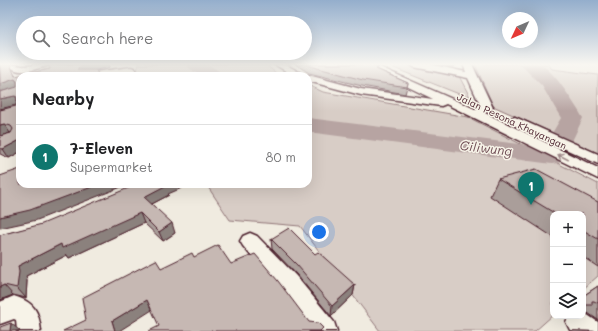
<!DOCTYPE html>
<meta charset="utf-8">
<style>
body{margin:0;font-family:Mali,sans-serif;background:#f6f6f6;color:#202124}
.controls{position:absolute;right:12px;bottom:12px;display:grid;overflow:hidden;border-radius:8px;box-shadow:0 4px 16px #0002}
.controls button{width:36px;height:36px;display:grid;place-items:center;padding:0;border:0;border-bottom:1px solid #e0e0e0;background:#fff;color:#202124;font:20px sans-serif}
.compass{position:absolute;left:502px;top:12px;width:36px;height:36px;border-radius:50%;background:#fff;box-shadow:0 4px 16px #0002;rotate:226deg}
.you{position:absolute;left:319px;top:232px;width:14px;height:14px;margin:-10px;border:3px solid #fff;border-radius:50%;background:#1a73e8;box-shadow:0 0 0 6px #1a73e833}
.badge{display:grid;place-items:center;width:26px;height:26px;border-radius:50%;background:#0f766e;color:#fff;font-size:13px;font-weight:700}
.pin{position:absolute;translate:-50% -33px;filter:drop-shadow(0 1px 2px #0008)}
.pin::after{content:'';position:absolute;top:21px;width:14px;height:12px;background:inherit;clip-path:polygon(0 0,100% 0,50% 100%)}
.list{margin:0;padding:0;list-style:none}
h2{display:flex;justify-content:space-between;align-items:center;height:52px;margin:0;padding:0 16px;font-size:17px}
h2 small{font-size:13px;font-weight:400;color:#757577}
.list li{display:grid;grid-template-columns:26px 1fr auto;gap:12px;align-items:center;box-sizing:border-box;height:64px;padding:0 16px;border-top:1px solid #e0e0e0}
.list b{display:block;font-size:15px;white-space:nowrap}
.list p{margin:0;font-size:13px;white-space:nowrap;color:#757577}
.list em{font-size:13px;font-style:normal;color:#757577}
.icon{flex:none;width:22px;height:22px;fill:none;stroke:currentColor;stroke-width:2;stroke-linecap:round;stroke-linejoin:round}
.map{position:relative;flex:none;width:598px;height:331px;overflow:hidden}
.search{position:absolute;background:#fff;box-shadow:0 4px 16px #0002;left:16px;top:16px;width:296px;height:44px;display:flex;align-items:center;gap:10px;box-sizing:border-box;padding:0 14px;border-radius:22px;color:#757577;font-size:15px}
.panel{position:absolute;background:#fff;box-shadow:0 4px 16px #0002;left:16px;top:72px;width:296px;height:116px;border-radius:12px}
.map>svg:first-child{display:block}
.green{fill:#d8cdc6;stroke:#917678}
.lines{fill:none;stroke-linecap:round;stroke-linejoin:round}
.river{fill:#b7a4a2;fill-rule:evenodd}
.street-casing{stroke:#4a1f2b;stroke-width:3}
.street{fill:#f7f3e8;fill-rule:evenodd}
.wall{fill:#aa9e9a;stroke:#4a1f2b}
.shaded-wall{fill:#8b817d;stroke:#4a1f2b}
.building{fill:#c6b8b3;stroke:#4a1f2b}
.oneway{stroke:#a0898a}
.labels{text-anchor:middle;stroke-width:3;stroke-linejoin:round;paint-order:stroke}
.far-street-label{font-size:10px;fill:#4a1f2b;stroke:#f7f3e8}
.water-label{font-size:13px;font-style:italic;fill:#704e55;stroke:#f7f3e8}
</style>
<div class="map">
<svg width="598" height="331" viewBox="0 0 598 331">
<rect width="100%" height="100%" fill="#f0ebe0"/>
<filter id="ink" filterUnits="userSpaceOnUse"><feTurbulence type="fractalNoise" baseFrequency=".025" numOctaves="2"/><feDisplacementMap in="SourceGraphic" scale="8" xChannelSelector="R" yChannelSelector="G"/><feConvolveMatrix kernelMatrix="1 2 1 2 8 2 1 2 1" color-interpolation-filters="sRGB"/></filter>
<g filter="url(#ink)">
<!-- green -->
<path class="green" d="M139 64H265L276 73 285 76H108L137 70Z
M384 64H402L459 76 470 97 459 94Z
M475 64H548L552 69 598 75V153L493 106Z
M308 85 323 92 468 117 598 184V276L583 289V214H553V315L535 331H380L300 226 230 220 206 184H308Z"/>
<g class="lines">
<!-- river -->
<path class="river" d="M186 64C200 64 214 63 223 76 209 76 195 77 186 64Z
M520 64C526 64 533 63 539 64 552 67 576 106 583 118L562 162 552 164 308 132V118L544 147 561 118 542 86Z"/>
<!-- street casing -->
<g class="street-casing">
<path id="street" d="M8 64 23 66 48 64 47 66C34 69 18 77 8 64Z
M274 64H285L306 76 308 75 361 89 433 99 361 64H373L475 109 481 107 468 78 414 67 410 64H429L466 72 463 64H472L493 108 485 113 598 168V179L446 104 441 106 361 95 308 81V76H294Z
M131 67 134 68 136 70 134 72 108 76H82L87 73Z
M515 117 598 154V164L511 124 509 121 511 118Z
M250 233 257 236 296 276 334 322 337 331H310L280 290 243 246 240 241 243 236Z
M14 296C34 302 39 311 41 331H17L16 320 14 319 0 324V302Z
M583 312 598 322V331L570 330 566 322 569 316H583Z"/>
</g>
<!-- street -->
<use href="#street" class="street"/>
</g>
<!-- wall -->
<path class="wall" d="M0 64 16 76 50 69 48 64H109L110 67 93 70 20 76V152L9 158 0 154V136L11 133H10L0 136V110L16 106 17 104 0 109Z
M295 64H372L379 70 408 83 405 94 362 86 309 73Z
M433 64H457L452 67Z
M498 179 598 202V267L583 257V214H553V237L490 196Z
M168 194 169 195 152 204 175 233 163 241 144 223 69 258 67 255 26 276 27 281 26 298 13 295 0 300V235Z
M271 239 315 254 355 285 353 295 331 316 297 275 272 249Z
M598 286V320L585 311 583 313V296Z"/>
<!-- shaded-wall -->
<path class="shaded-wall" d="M84 64H109L110 67 87 72 78 70V68Z
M453 64H457L452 67Z
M15 79 20 87 0 92V84Z
M15 96 20 104 0 109V99Z
M4 124 10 133 0 136V125Z
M20 140V152L9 158 3 149Z
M100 184H129L37 220 0 228V217Z
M166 184H191L168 194 169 195 148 206 144 197Z
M140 213 144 223 69 258 67 255 26 276 27 281 26 298 17 288 18 266 61 244Z
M172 223 175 233 163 241 159 232Z
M4 285 13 295 0 300V287Z
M355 285 353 295 331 316 332 306Z
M147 300 152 310 119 331H115L112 321Z
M11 323 20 331H10Z"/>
<!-- building -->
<path class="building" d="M0 64H10L15 76 50 69 48 64H85L78 68V70H96L99 76H20V140L3 149 0 148V136L11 133 13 129 11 126 4 124 0 125V110L16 106 17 97 15 96 0 99V92L17 87V81L15 79 0 84Z
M306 64H372L379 67 376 69 408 83 407 87 363 80 310 66Z
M20 169V184H100L30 210 0 217V176Z
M536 169 598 202V239L583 230V214H556L498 179Z
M138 184H166L164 185 165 186 144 197 172 223 159 232 140 213 62 248 61 244 18 266 19 272 17 288 4 285 0 287V235L42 224Z
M289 228 315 254 318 252 355 285 332 306 297 265 271 239Z
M218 245 231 264 255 254 278 281 309 322 318 323 323 328 320 331H149L159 326 147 300 112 321 115 331H63L86 320 82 298 156 260 161 268 192 253 194 257Z
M598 286V303L594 301H592V305H585L583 303V296Z
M11 323 10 331H0V327Z"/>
<!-- one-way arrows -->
<defs><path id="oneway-shaft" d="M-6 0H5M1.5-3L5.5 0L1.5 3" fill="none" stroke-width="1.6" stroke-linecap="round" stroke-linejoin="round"/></defs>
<use class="oneway" href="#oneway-shaft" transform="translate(563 157) rotate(-153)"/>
</g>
<!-- sky -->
<linearGradient id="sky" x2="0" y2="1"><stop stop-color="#94aecc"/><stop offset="0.58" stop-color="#f8f6f1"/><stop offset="1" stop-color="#f8f6f1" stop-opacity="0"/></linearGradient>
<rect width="598" height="111" fill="url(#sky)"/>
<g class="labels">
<!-- far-street labels -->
<g class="far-street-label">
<text transform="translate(512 121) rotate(25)" y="4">Jalan Pesona Khayangan</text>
</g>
<!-- water labels -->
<g class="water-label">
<text transform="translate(486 148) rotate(7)" y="5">Ciliwung</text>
</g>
</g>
</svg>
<div class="controls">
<button>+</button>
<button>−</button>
<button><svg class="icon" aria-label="layers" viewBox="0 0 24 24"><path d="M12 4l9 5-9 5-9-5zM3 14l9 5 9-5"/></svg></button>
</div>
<svg class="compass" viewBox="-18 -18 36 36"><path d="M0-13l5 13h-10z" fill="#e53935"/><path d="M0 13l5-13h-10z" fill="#757577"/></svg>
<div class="you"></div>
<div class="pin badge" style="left:531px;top:205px">1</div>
<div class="search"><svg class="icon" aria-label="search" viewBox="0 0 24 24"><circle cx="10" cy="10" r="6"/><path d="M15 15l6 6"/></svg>Search here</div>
<section class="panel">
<h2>Nearby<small></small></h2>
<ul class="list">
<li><span class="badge">1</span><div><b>7-Eleven</b><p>Supermarket</p></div><em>80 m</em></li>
</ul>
</section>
</div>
